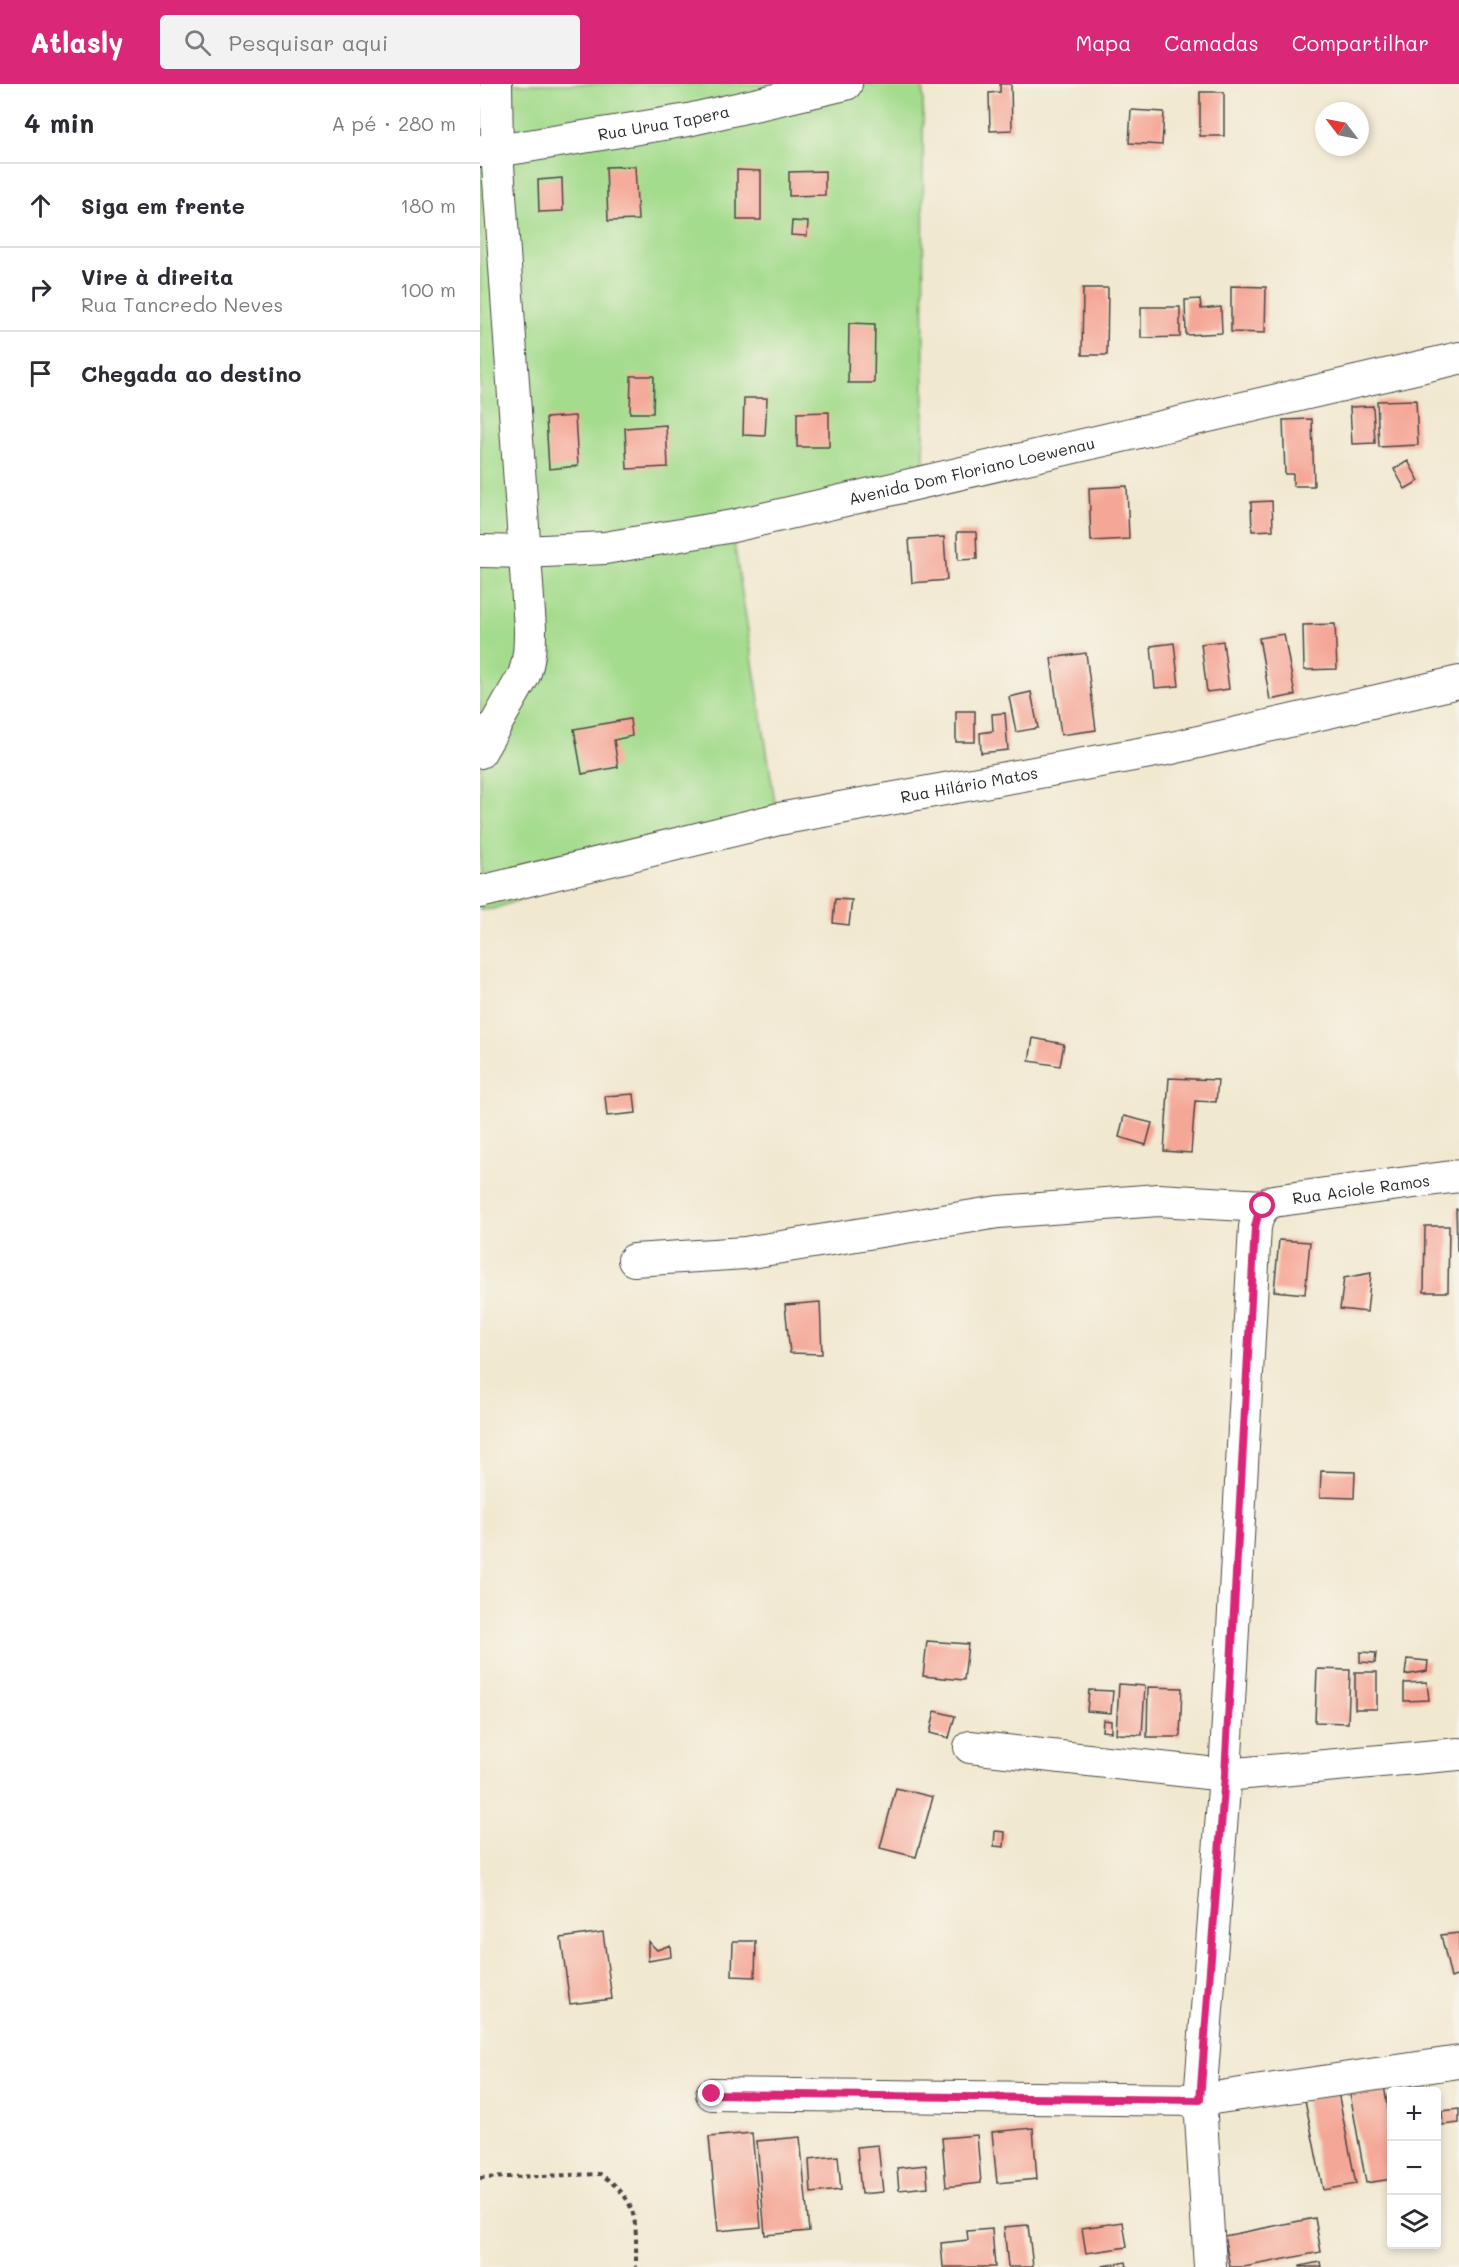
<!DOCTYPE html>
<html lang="pt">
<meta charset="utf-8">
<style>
body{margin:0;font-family:Mali,sans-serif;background:#f2f2f3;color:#2b2b33}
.controls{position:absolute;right:18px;bottom:18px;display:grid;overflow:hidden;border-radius:6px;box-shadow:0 3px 9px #0003}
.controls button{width:54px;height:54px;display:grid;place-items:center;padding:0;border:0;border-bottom:2px solid #e1e1e2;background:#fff;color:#2b2b33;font:30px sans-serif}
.compass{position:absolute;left:835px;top:18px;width:54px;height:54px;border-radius:50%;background:#fff;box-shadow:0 3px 9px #0003;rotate:302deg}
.stop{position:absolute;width:18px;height:18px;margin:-14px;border:4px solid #db2777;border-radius:50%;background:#fff}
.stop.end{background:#db2777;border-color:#fff;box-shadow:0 2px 6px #0008}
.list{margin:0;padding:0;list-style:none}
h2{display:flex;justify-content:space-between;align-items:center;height:78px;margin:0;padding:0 24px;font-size:26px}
h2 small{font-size:20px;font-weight:400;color:#7c7c81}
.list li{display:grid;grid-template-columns:39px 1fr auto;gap:18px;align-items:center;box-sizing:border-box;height:84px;padding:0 24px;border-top:2px solid #e1e1e2}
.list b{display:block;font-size:22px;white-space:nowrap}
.list p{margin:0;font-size:20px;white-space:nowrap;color:#7c7c81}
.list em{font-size:20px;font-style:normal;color:#7c7c81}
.icon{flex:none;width:33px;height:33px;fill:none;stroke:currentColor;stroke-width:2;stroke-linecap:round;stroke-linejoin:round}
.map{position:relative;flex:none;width:979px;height:2183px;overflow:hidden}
header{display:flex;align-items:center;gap:36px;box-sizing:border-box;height:84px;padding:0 30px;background:#db2777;color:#fff}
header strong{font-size:28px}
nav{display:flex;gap:33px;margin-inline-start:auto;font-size:21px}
.search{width:420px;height:54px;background:#f2f2f3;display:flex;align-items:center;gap:15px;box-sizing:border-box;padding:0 21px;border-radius:6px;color:#7c7c81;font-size:22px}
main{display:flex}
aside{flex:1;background:#fff}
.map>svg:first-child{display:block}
.green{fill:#a4dc8d;stroke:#68845c;stroke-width:1.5}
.building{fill:#f5a797}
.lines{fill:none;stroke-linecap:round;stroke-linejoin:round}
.street-casing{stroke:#494744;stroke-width:34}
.path{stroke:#494744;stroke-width:4;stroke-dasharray:4.5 4.5;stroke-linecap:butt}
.street{stroke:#fff;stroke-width:32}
.route{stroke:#db2777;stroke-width:8}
.labels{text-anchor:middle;stroke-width:6;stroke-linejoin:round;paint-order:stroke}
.street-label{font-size:16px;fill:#2b2b2b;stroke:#f7f3e8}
</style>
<header>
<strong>Atlasly</strong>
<div class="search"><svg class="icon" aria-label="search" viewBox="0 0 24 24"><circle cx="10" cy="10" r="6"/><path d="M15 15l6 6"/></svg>Pesquisar aqui</div>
<nav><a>Mapa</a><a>Camadas</a><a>Compartilhar</a></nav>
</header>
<main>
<aside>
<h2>4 min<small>A pé · 280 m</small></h2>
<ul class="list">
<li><svg class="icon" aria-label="ahead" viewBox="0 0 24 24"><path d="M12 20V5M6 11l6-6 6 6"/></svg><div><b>Siga em frente</b></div><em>180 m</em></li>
<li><svg class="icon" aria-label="right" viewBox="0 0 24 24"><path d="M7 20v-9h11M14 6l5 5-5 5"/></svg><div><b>Vire à direita</b><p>Rua Tancredo Neves</p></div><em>100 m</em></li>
<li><svg class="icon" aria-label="arrive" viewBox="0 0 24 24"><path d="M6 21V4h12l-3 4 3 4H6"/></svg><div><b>Chegada ao destino</b></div></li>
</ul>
</aside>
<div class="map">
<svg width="979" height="2183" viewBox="0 0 979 2183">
<rect width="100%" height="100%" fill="#f7f3e8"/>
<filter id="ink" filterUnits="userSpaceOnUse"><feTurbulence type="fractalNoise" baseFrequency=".0167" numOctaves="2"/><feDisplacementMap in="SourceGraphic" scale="12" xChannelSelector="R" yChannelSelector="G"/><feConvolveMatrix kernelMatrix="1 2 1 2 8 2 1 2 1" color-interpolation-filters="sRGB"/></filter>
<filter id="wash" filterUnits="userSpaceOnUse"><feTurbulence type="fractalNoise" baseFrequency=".008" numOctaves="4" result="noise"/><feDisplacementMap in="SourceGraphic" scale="24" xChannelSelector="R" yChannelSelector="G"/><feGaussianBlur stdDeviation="1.35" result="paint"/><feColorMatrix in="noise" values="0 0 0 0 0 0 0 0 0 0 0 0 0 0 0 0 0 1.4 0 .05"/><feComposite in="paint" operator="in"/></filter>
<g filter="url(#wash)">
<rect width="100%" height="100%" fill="#f1e8d0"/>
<!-- green -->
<path class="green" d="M0 0H443L444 388 253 452 296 725 13 825 0 826Z"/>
<g id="blocks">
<!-- building -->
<path class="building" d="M520 0H531L532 46 510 47 509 9 520 8Z
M720 8H744V52H720Z
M651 26 684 28 682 61 649 59Z
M155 82 158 136 128 137 126 83Z
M257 86 281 87V136H257Z
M345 87V111L309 112V88Z
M82 94 83 127 59 128 58 96Z
M312 137 328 138 327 152 311 151Z
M751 202 786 203 785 249 751 248Z
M603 204H628L627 271H602Z
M720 215 721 225 741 223 742 249 706 251 705 216Z
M661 223H700V253L661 254Z
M369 239 395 240 394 299H368Z
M151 292H174L173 329H150Z
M264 314H287L285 352 263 351Z
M936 316 938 361 899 363 897 317Z
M893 322 895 359 872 360 870 323Z
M349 328V363H317V329Z
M95 332 98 382 69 385 66 334Z
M832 335 834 402H813V390H805L803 336Z
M186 341 188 383 147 385 145 344Z
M928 377 939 397 925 405 914 385Z
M647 402 649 455 611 457 609 404Z
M792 417 793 446 772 447 771 418Z
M477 448H496L497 475 478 476Z
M464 453 467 496 432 499 429 455Z
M855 540 857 585 824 586 823 541Z
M804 550 815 611 790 616 779 554Z
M743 557 749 605 727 608 721 560Z
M694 559 699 602 675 604 671 562Z
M606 569 616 646 581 651 571 574Z
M551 608 558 644 536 648 529 613Z
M476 627H495V658H476Z
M525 629 528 666 501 669 500 649 513 647 512 630Z
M150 635 152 652 134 656 138 683 102 690 94 645Z
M355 815 372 816 369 841 353 839Z
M553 954 584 960 580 982 549 977Z
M689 994 738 996 736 1018 715 1017 711 1069 684 1067Z
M154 1010 156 1029 127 1032 125 1012Z
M644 1032 672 1039 666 1061 639 1053Z
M976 1125H979V1167H977Z
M945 1142H969L968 1208H944Z
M799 1156 830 1158 825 1210 794 1207Z
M891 1189 887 1228 860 1225 864 1194Z
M340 1218 342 1270 310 1269 305 1221Z
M841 1387 875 1388 874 1414 840 1413Z
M447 1557 488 1560 484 1596 443 1592Z
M880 1568 896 1569 895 1579 880 1578Z
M927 1575 948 1577 947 1587 925 1591Z
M837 1585 870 1586 868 1639 835 1638Z
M875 1588H897V1625H875Z
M947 1598 949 1616 924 1617V1599Z
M639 1600 665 1602 662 1651 636 1650Z
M668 1603 702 1604 700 1653H667Z
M609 1606 633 1607 631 1629 607 1627Z
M455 1627 475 1632 469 1654 450 1649Z
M623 1636 631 1637V1648L622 1647Z
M416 1704 453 1713 436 1773 400 1764Z
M515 1747 525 1748 524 1763 514 1762Z
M123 1848 132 1915 90 1920 81 1854Z
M979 1849V1891L971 1894 961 1851Z
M168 1857 177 1866 190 1861 191 1873 168 1877Z
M253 1857H276L275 1893 252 1892Z
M904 2002 912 2047V2095L886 2099 870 2009Z
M858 2008 876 2100 843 2106 825 2016Z
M979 2025V2039L963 2041 962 2027Z
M553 2044 557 2095 517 2099 512 2048Z
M272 2049 281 2143 238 2147 229 2053Z
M497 2051 501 2099 466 2103 462 2054Z
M320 2053 329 2147 285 2151 277 2057Z
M398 2061 403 2108 381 2110 377 2063Z
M358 2072 361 2106 331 2109 329 2075Z
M446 2081 448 2103 419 2106 417 2084Z
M835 2134 841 2168 764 2183H750L744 2152Z
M643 2138 647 2163 606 2169 602 2144Z
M548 2141 553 2183H528L524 2143Z
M512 2145 515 2183H463L461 2159 488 2156 487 2147Z
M646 2178 647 2183H623V2182Z
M840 2178 841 2183H820V2182Z"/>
</g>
</g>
<g filter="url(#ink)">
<use href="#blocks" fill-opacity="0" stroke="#494744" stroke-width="1.5"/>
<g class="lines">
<!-- street casing -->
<g class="street-casing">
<g id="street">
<path id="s1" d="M0 67H17L208 36 366 0"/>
<path id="s2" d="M0 467 44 468 125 464 253 442 979 274"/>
<path d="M0 668 44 591C50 575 50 560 50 544L17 67 16 0"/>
<path id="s3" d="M0 808 299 735 692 664 979 598"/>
<path d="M154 1176 265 1169 518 1128 678 1116 783 1122"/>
<path d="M490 1663 745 1691 979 1670"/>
<path d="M232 2010 720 2016 979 1978"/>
<path id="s4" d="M730 2183 720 2016 745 1691 775 1143C778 1130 781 1123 793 1117L979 1092"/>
</g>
</g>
<!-- path -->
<path class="path" d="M0 2094 120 2090C160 2116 156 2140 156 2183"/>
<!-- street -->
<use href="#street" class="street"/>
</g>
</g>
<g class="lines" filter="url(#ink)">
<!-- route -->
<path class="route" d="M232 2010 720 2016 745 1691 775 1143 778 1131 783 1122"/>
</g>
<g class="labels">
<!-- street labels -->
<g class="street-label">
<text dy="6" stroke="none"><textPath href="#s1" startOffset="186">Rua Urua Tapera</textPath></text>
<text dy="6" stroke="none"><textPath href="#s2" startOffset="500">Avenida Dom Floriano Loewenau</textPath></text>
<text dy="6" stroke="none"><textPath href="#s3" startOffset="501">Rua Hilário Matos</textPath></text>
<text dy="6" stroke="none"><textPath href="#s4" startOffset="1164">Rua Aciole Ramos</textPath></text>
</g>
</g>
</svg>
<div class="controls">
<button>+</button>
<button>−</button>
<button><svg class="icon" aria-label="layers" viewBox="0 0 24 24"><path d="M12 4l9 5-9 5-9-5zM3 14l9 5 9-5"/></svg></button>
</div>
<svg class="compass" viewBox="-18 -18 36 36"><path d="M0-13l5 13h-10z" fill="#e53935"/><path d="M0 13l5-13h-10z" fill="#7c7c81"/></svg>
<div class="stop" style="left:783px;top:1122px"></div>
<div class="stop end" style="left:232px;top:2010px"></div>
</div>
</main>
